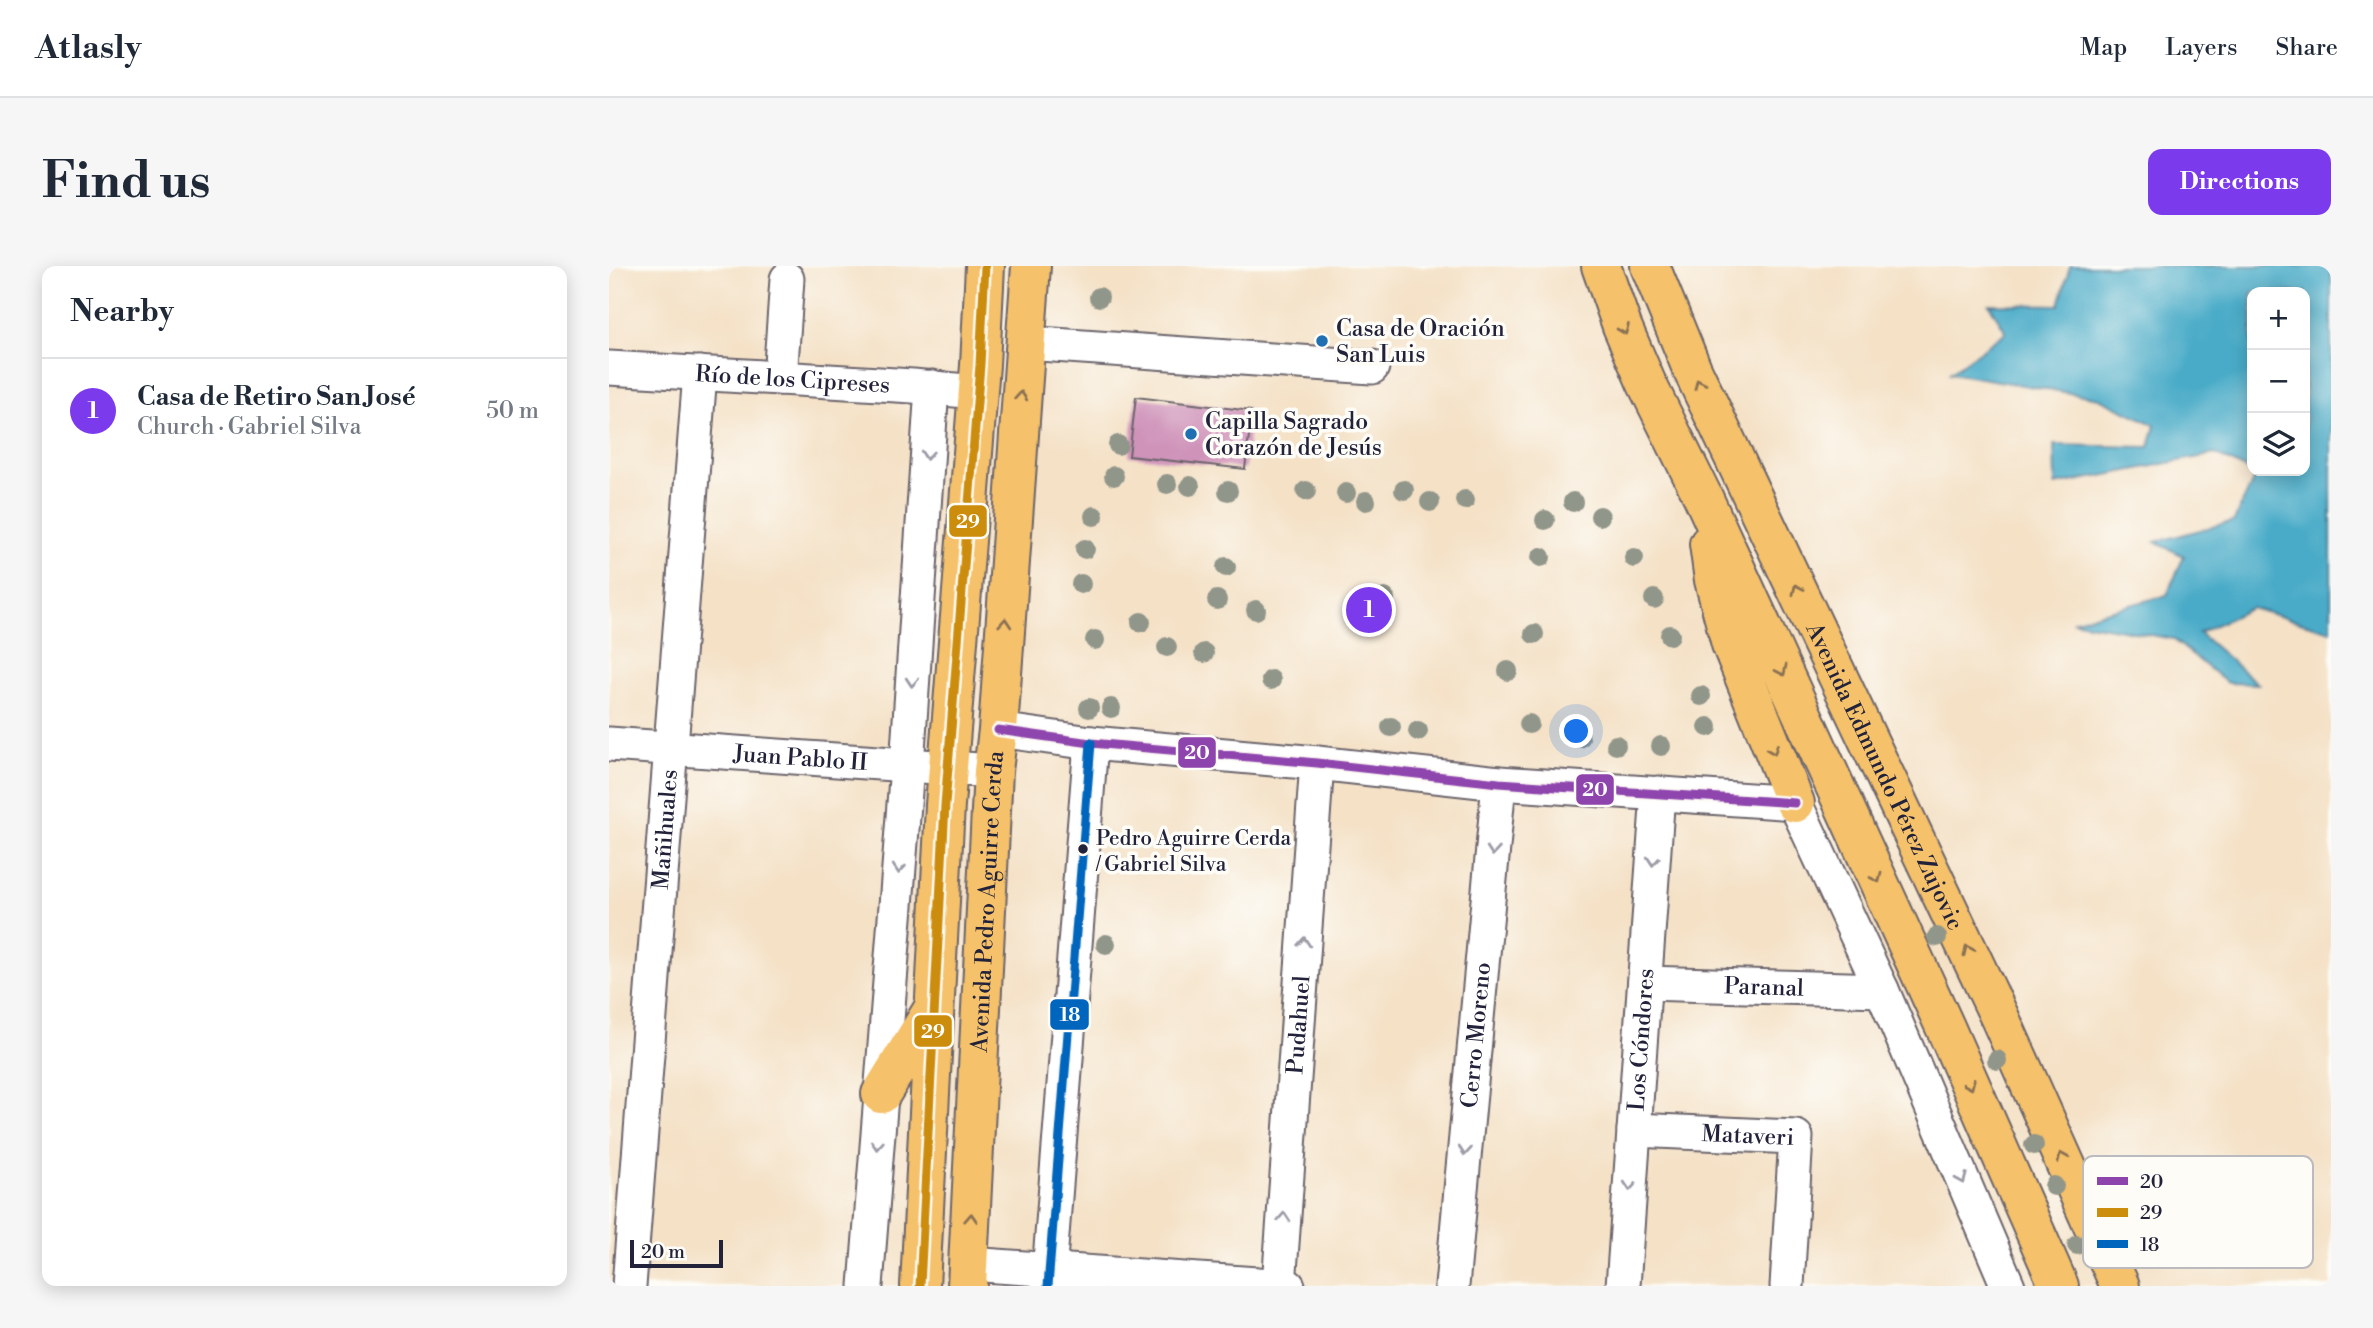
<!DOCTYPE html>
<meta charset="utf-8">
<style>
body{margin:0;font-family:"Libre Bodoni",serif;background:#f6f6f7;color:#1f2937}
.controls{position:absolute;right:21px;top:21px;display:grid;overflow:hidden;border-radius:14px;box-shadow:0 4px 18px #0003}
.controls button{width:63px;height:63px;display:grid;place-items:center;padding:0;border:0;border-bottom:2px solid #e0e1e3;background:#fff;color:#1f2937;font:35px sans-serif}
.scale{position:absolute;left:21px;bottom:18px;width:93px;box-sizing:border-box;padding-left:7px;border:4px solid #22223b;border-top:0;font-size:19px;line-height:24px;white-space:nowrap;color:#22223b;-webkit-text-stroke:5px #fdfcf7;paint-order:stroke}
.you{position:absolute;left:968px;top:466px;width:24px;height:24px;margin:-18px;border:5px solid #fff;border-radius:50%;background:#1a73e8;box-shadow:0 0 0 10px #1a73e833}
.badge{display:grid;place-items:center;width:46px;height:46px;border-radius:50%;background:#7c3aed;color:#fff;font-size:23px;font-weight:700}
.pin{position:absolute;translate:-50% -50%;border:4px solid #fff;box-shadow:0 2px 7px #0006}
.list{margin:0;padding:0;list-style:none}
h2{display:flex;justify-content:space-between;align-items:center;height:91px;margin:0;padding:0 28px;font-size:30px}
h2 small{font-size:23px;font-weight:400;color:#747a83}
.list li{display:grid;grid-template-columns:46px 1fr auto;gap:21px;align-items:center;box-sizing:border-box;height:105px;padding:0 28px;border-top:2px solid #e0e1e3}
.list b{display:block;font-size:26px;white-space:nowrap}
.list p{margin:0;font-size:23px;white-space:nowrap;color:#747a83}
.list em{font-size:23px;font-style:normal;color:#747a83}
.icon{flex:none;width:38px;height:38px;fill:none;stroke:currentColor;stroke-width:2;stroke-linecap:round;stroke-linejoin:round}
.map{position:relative;flex:none;width:1722px;height:1020px;overflow:hidden;border-radius:14px}
header{display:flex;align-items:center;gap:42px;box-sizing:border-box;height:98px;padding:0 35px;background:#fff;border-bottom:2px solid #e0e1e3}
header strong{font-size:33px}
nav{display:flex;gap:38px;margin-inline-start:auto;font-size:24px}
.intro{display:flex;align-items:center;justify-content:space-between;box-sizing:border-box;height:168px;padding:0 42px}
h1{margin:0;font-size:49px}
.button{padding:18px 32px;border-radius:14px;background:#7c3aed;color:#fff;font-size:24px;font-weight:700}
main{display:flex;gap:42px;padding:0 42px}
aside{flex:1;background:#fff;border-radius:14px;box-shadow:0 4px 18px #0003}
.map>svg:first-child{display:block}
.water{fill:#48abc8;stroke:#356682;stroke-width:2;fill-rule:evenodd}
.building{fill:#cf92b9}
.lines{fill:none;stroke-linecap:round;stroke-linejoin:round}
.minor-casing{stroke:#6c656c;stroke-width:37}
.major-casing{stroke:#6c656c;stroke-width:42}
.highway-casing{stroke:#6c656c;stroke-width:42}
.minor{stroke:#fff;stroke-width:33}
.major{stroke:#f5c16b;stroke-width:38}
.highway{stroke:#f5c16b;stroke-width:38}
.bus-1-casing{stroke:#fdfcf7;stroke-width:14}
.bus-2-casing{stroke:#fdfcf7;stroke-width:14}
.bus-3-casing{stroke:#fdfcf7;stroke-width:14}
.bus-1{stroke:#8e44ad;stroke-width:9}
.bus-2{stroke:#cc8c0c;stroke-width:9}
.bus-3{stroke:#0065bd;stroke-width:9}
.tree{fill:#91968a}
.oneway{stroke:#8c7253}
.oneway2{stroke:#9c9ca7}
.poi-dot{fill:#1f6fb2;stroke:#fdfcf7;stroke-width:2.5}
.bus-dot{fill:#22223b;stroke:#fdfcf7;stroke-width:2.5}
.labels{text-anchor:middle;stroke-width:7;stroke-linejoin:round;paint-order:stroke}
.bus-label{font-size:21px;fill:#22223b;stroke:#fdfcf7;text-anchor:start}
.poi-label{font-size:23px;fill:#22223b;stroke:#fdfcf7;text-anchor:start}
.street-label{font-size:23px;fill:#22223b;stroke:#fdfcf7}
.key{fill:#fdfcf7;stroke:#bbbbbf;stroke-width:2}
.key-label{font-size:19px;fill:#22223b}
.line-badge{stroke:#fdfcf7;stroke-width:2.5}
.badge-label{font-size:19px;text-anchor:middle;font-weight:bold;fill:#fff}
</style>
<header>
<strong>Atlasly</strong>
<nav><a>Map</a><a>Layers</a><a>Share</a></nav>
</header>
<div class="intro"><h1>Find us</h1><a class="button">Directions</a></div>
<main>
<aside>
<h2>Nearby<small></small></h2>
<ul class="list">
<li><span class="badge">1</span><div><b>Casa de Retiro San José</b><p>Church · Gabriel Silva</p></div><em>50 m</em></li>
</ul>
</aside>
<div class="map">
<svg width="1722" height="1020" viewBox="0 0 1722 1020">
<rect width="100%" height="100%" fill="#fdfcf7"/>
<filter id="ink" filterUnits="userSpaceOnUse"><feTurbulence type="fractalNoise" baseFrequency=".0143" numOctaves="2"/><feDisplacementMap in="SourceGraphic" scale="14" xChannelSelector="R" yChannelSelector="G"/><feConvolveMatrix kernelMatrix="1 2 1 2 8 2 1 2 1" color-interpolation-filters="sRGB"/></filter>
<filter id="wash" filterUnits="userSpaceOnUse"><feTurbulence type="fractalNoise" baseFrequency=".00686" numOctaves="4" result="noise"/><feDisplacementMap in="SourceGraphic" scale="28" xChannelSelector="R" yChannelSelector="G"/><feGaussianBlur stdDeviation="1.57" result="paint"/><feColorMatrix in="noise" values="0 0 0 0 0 0 0 0 0 0 0 0 0 0 0 0 0 1.4 0 .05"/><feComposite in="paint" operator="in"/></filter>
<g filter="url(#wash)">
<rect width="100%" height="100%" fill="#f4e1c6"/>
<!-- water -->
<path class="water" d="M1461 0H1722V365L1642 342 1590 367 1649 418 1618 417 1564 373 1463 355 1558 329 1575 290 1546 276 1625 255 1647 208 1606 188 1446 219 1445 179 1540 181 1546 159 1490 132 1341 107 1397 66 1380 38 1450 39ZM1696 26V205H1643V26Z"/>
<g id="blocks">
<!-- building -->
<path class="building" d="M527 131 643 145 636 203 520 190Z"/>
</g>
</g>
<g filter="url(#ink)">
<use href="#blocks" fill-opacity="0" stroke="#6c656c" stroke-width="2"/>
<g class="lines">
<!-- minor casing -->
<g class="minor-casing">
<g id="minor">
<path d="M416 77 763 101"/>
<path id="s1" d="M0 102 304 120 367 126"/>
<path d="M171 112 178 13"/>
<path d="M389 464 482 477 708 497 890 517 1186 537 1273 724 1399 1020"/>
<path id="s2" d="M0 478 384 505"/>
<path id="s3" d="M1036 717 1273 724"/>
<path id="s4" d="M1025 864 1187 871 1178 1020"/>
<path d="M360 998 679 1020"/>
<path id="s5" d="M670 1019 708 497"/>
<path id="s6" d="M20 1020 91 107"/>
<path d="M257 1020 298 500 323 121"/>
<path d="M439 1020 482 477"/>
<path id="s7" d="M843 1020 890 517"/>
<path id="s8" d="M1014 1020 1049 527"/>
</g>
</g>
<!-- major casing -->
<g class="major-casing">
<g id="major">
<path d="M272 828 323 745"/>
<path d="M311 1020 336 539 371 99 376 0"/>
<path id="s9" d="M358 1020 384 505 389 464 422 0"/>
</g>
</g>
<!-- highway casing -->
<g class="highway-casing">
<g id="highway">
<path d="M992 0 1013 60 1037 116 1094 231 1336 761 1450 1020"/>
<path id="s10" d="M1041 0 1083 103 1391 752 1511 1020"/>
<path d="M1100 278 1105 314 1122 378 1186 537"/>
</g>
</g>
<!-- minor -->
<use href="#minor" class="minor"/>
<!-- major -->
<use href="#major" class="major"/>
<!-- highway -->
<use href="#highway" class="highway"/>
<!-- bus-1 casing -->
<g class="bus-1-casing">
<path id="bus-1" d="M389 464 482 477 708 497 890 517 1186 537"/>
</g>
<!-- bus-2 casing -->
<g class="bus-2-casing">
<path id="bus-2" d="M311 1020 336 539 371 99 376 0"/>
</g>
<!-- bus-3 casing -->
<g class="bus-3-casing">
<path id="bus-3" d="M439 1020 482 477"/>
</g>
<!-- bus-1 -->
<use href="#bus-1" class="bus-1"/>
<!-- bus-2 -->
<use href="#bus-2" class="bus-2"/>
<!-- bus-3 -->
<use href="#bus-3" class="bus-3"/>
</g>
<!-- trees -->
<g class="tree">
<circle cx="490" cy="31" r="10"/>
<circle cx="509" cy="179" r="10"/>
<circle cx="505" cy="210" r="10"/>
<circle cx="558" cy="218" r="10"/>
<circle cx="581" cy="220" r="10"/>
<circle cx="795" cy="224" r="10"/>
<circle cx="619" cy="225" r="10"/>
<circle cx="697" cy="225" r="10"/>
<circle cx="737" cy="227" r="10"/>
<circle cx="856" cy="234" r="10"/>
<circle cx="757" cy="235" r="10"/>
<circle cx="821" cy="236" r="10"/>
<circle cx="964" cy="236" r="10"/>
<circle cx="485" cy="250" r="10"/>
<circle cx="991" cy="250" r="10"/>
<circle cx="936" cy="254" r="10"/>
<circle cx="476" cy="283" r="10"/>
<circle cx="932" cy="291" r="10"/>
<circle cx="1025" cy="292" r="10"/>
<circle cx="617" cy="301" r="10"/>
<circle cx="472" cy="318" r="10"/>
<circle cx="776" cy="332" r="10"/>
<circle cx="1045" cy="333" r="10"/>
<circle cx="608" cy="334" r="10"/>
<circle cx="647" cy="344" r="10"/>
<circle cx="768" cy="354" r="10"/>
<circle cx="532" cy="356" r="10"/>
<circle cx="925" cy="368" r="10"/>
<circle cx="1061" cy="369" r="10"/>
<circle cx="486" cy="374" r="10"/>
<circle cx="558" cy="381" r="10"/>
<circle cx="595" cy="387" r="10"/>
<circle cx="899" cy="405" r="10"/>
<circle cx="662" cy="414" r="10"/>
<circle cx="1092" cy="430" r="10"/>
<circle cx="480" cy="442" r="10"/>
<circle cx="502" cy="442" r="10"/>
<circle cx="920" cy="458" r="10"/>
<circle cx="782" cy="461" r="10"/>
<circle cx="1099" cy="461" r="10"/>
<circle cx="809" cy="465" r="10"/>
<circle cx="971" cy="472" r="10"/>
<circle cx="1007" cy="479" r="10"/>
<circle cx="1052" cy="480" r="10"/>
<circle cx="1328" cy="671" r="10"/>
<circle cx="497" cy="678" r="10"/>
<circle cx="1388" cy="794" r="10"/>
<circle cx="1425" cy="879" r="10"/>
<circle cx="1445" cy="920" r="10"/>
<circle cx="1468" cy="979" r="10"/>
</g>
<!-- one-way arrows -->
<defs><path id="oneway-chevron" d="M-2-3.5L2.5 0L-2 3.5" fill="none" stroke-width="1.6" stroke-linecap="round" stroke-linejoin="round" transform="scale(1.75)"/></defs>
<g class="oneway">
<use href="#oneway-chevron" transform="translate(1015 64) rotate(68)"/>
<use href="#oneway-chevron" transform="translate(1090 118) rotate(-115)"/>
<use href="#oneway-chevron" transform="translate(412 130) rotate(-86)"/>
<use href="#oneway-chevron" transform="translate(1188 323) rotate(-115)"/>
<use href="#oneway-chevron" transform="translate(396 357) rotate(-86)"/>
<use href="#oneway-chevron" transform="translate(1173 405) rotate(65)"/>
<use href="#oneway-chevron" transform="translate(1164 484) rotate(68)"/>
<use href="#oneway-chevron" transform="translate(1268 612) rotate(65)"/>
<use href="#oneway-chevron" transform="translate(1359 684) rotate(-115)"/>
<use href="#oneway-chevron" transform="translate(1361 819) rotate(66)"/>
<use href="#oneway-chevron" transform="translate(1453 891) rotate(-114)"/>
<use href="#oneway-chevron" transform="translate(362 952) rotate(-87)"/>
</g>
<g class="oneway2">
<use href="#oneway-chevron" transform="translate(318 189) rotate(94)"/>
<use href="#oneway-chevron" transform="translate(303 416) rotate(94)"/>
<use href="#oneway-chevron" transform="translate(884 585) rotate(95)"/>
<use href="#oneway-chevron" transform="translate(1044 595) rotate(94)"/>
<use href="#oneway-chevron" transform="translate(290 603) rotate(95)"/>
<use href="#oneway-chevron" transform="translate(695 676) rotate(-86)"/>
<use href="#oneway-chevron" transform="translate(268 879) rotate(94)"/>
<use href="#oneway-chevron" transform="translate(856 885) rotate(95)"/>
<use href="#oneway-chevron" transform="translate(1353 913) rotate(67)"/>
<use href="#oneway-chevron" transform="translate(1021 920) rotate(94)"/>
<use href="#oneway-chevron" transform="translate(675 951) rotate(-86)"/>
</g>
</g>
<!-- markers -->
<g class="poi-dot">
<circle cx="713" cy="75" r="7"/>
<circle cx="582" cy="168" r="7"/>
</g>
<circle class="bus-dot" cx="474" cy="583" r="6"/>
<g class="labels">
<!-- bus labels -->
<g class="bus-label">
<text x="487" y="579">Pedro Aguirre Cerda<tspan x="487" dy="26">/ Gabriel Silva</tspan></text>
</g>
<!-- poi labels -->
<g class="poi-label">
<text x="727" y="70">Casa de Oración<tspan x="727" dy="26">San Luis</tspan></text>
<text x="596" y="163">Capilla Sagrado<tspan x="596" dy="26">Corazón de Jesús</tspan></text>
</g>
<!-- street labels -->
<g class="street-label">
<text dy="8" stroke="none"><textPath href="#s1" startOffset="184">Río de los Cipreses</textPath></text>
<text dy="8" stroke="none"><textPath href="#s2" startOffset="192">Juan Pablo II</textPath></text>
<text dy="8" stroke="none"><textPath href="#s10" startOffset="562">Avenida Edmundo Pérez Zujovic</textPath></text>
<text dy="8" stroke="none"><textPath href="#s6" startOffset="458">Mañihuales</textPath></text>
<text dy="8" stroke="none"><textPath href="#s9" startOffset="385">Avenida Pedro Aguirre Cerda</textPath></text>
<text dy="8" stroke="none"><textPath href="#s3" startOffset="119">Paranal</textPath></text>
<text dy="8" stroke="none"><textPath href="#s5" startOffset="261">Pudahuel</textPath></text>
<text dy="8" stroke="none"><textPath href="#s7" startOffset="252">Cerro Moreno</textPath></text>
<text dy="8" stroke="none"><textPath href="#s8" startOffset="247">Los Cóndores</textPath></text>
<text dy="8" stroke="none"><textPath href="#s4" startOffset="114">Mataveri</textPath></text>
</g>
</g>
<!-- legend -->
<rect x="1474" y="890" width="230" height="112" rx="10" class="key"/>
<rect x="1488" y="911" width="31" height="8" fill="#8e44ad"/>
<rect x="1488" y="942" width="31" height="9" fill="#cc8c0c"/>
<rect x="1488" y="974" width="31" height="8" fill="#0065bd"/>
<g class="key-label">
<text x="1531" y="922">20</text>
<text x="1531" y="953">29</text>
<text x="1531" y="985">18</text>
</g>
<g class="line-badge">
<rect x="339" y="238" width="40" height="34" rx="7" fill="#cc8c0c"/>
<rect x="568" y="470" width="40" height="33" rx="7" fill="#8e44ad"/>
<rect x="966" y="507" width="40" height="33" rx="7" fill="#8e44ad"/>
<rect x="440" y="732" width="41" height="33" rx="7" fill="#0065bd"/>
<rect x="304" y="748" width="40" height="34" rx="7" fill="#cc8c0c"/>
</g>
<g class="badge-label">
<text x="359" y="262">29</text>
<text x="588" y="493">20</text>
<text x="986" y="530">20</text>
<text x="461" y="755">18</text>
<text x="324" y="772">29</text>
</g>
</svg>
<div class="controls">
<button>+</button>
<button>−</button>
<button><svg class="icon" aria-label="layers" viewBox="0 0 24 24"><path d="M12 4l9 5-9 5-9-5zM3 14l9 5 9-5"/></svg></button>
</div>
<div class="scale">20 m</div>
<div class="you"></div>
<div class="pin badge" style="left:760px;top:344px">1</div>
</div>
</main>
